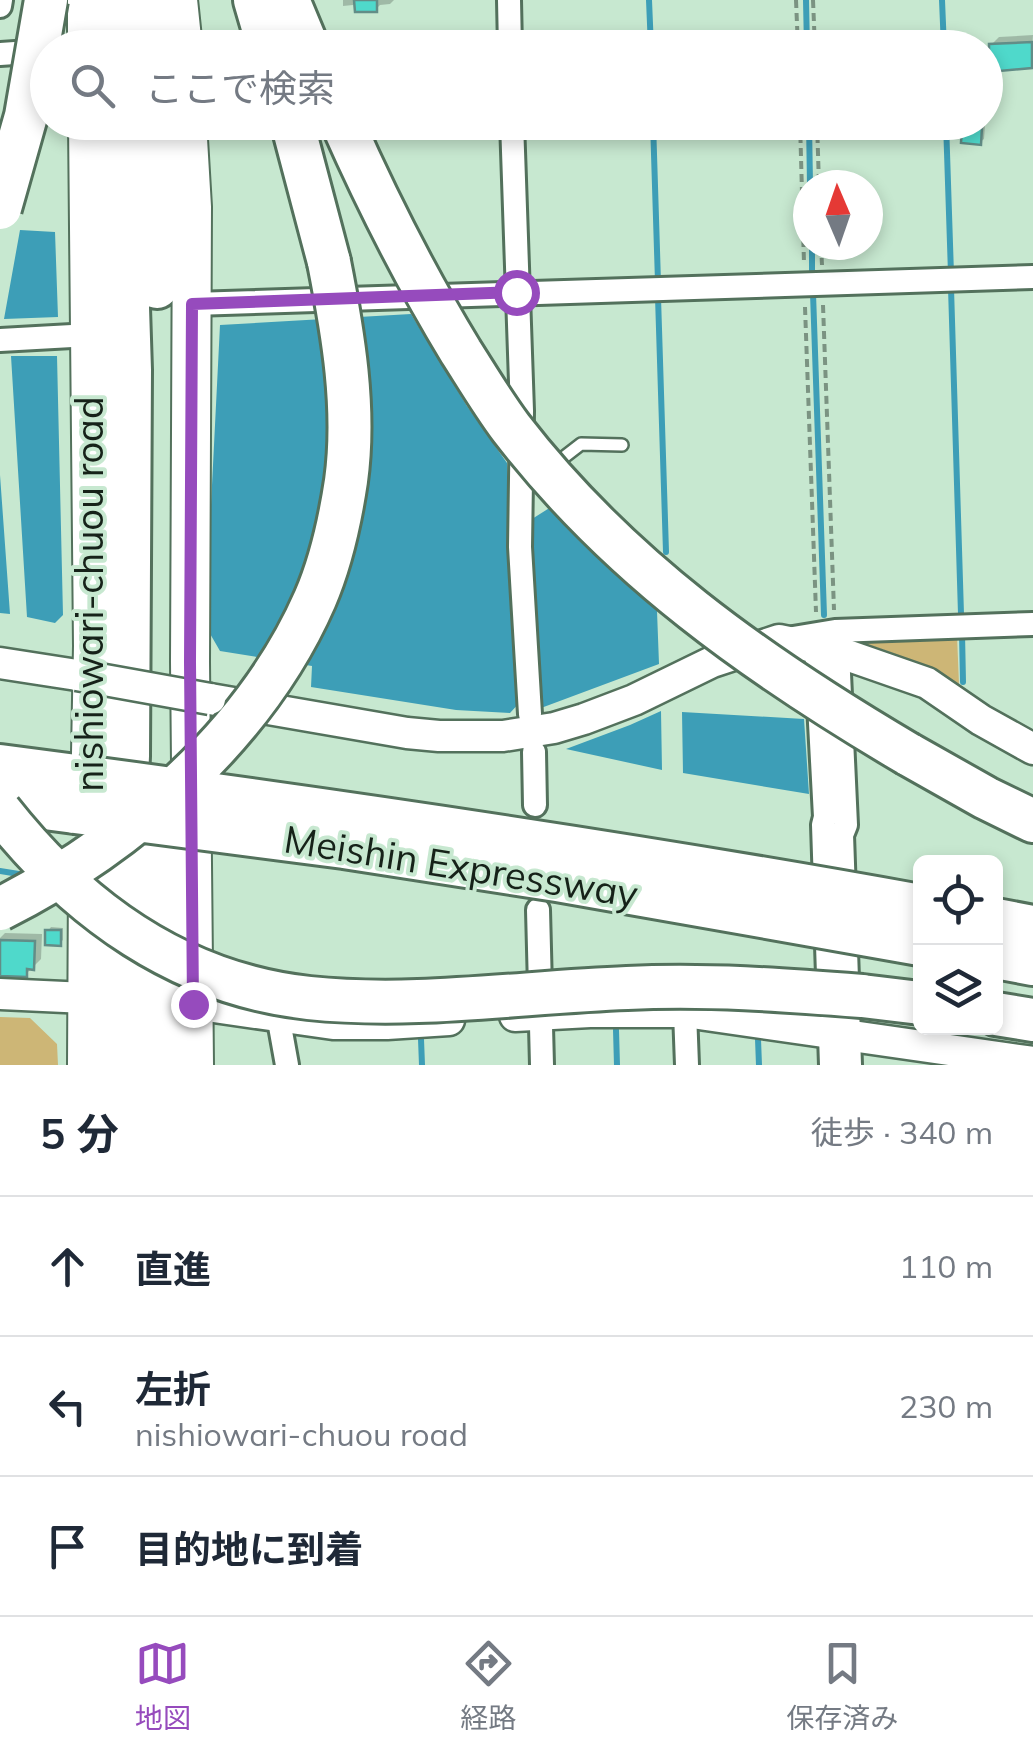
<!DOCTYPE html>
<html lang="ja">
<meta charset="utf-8">
<style>
body{margin:0;font-family:Mulish,"Noto Sans JP",sans-serif;background:#f2f2f3;color:#1f2937}
.controls{position:absolute;right:30px;bottom:30px;display:grid;overflow:hidden;border-radius:15px;box-shadow:0 5px 15px #0003}
.controls button{width:90px;height:90px;display:grid;place-items:center;padding:0;border:0;border-bottom:2px solid #e0e1e3;background:#fff;color:#1f2937;font:50px sans-serif}
.compass{position:absolute;left:793px;top:170px;width:90px;height:90px;border-radius:50%;background:#fff;box-shadow:0 5px 15px #0003;rotate:358deg}
.stop{position:absolute;width:30px;height:30px;margin:-22px;border:8px solid #964bbd;border-radius:50%;background:#fff}
.stop.end{background:#964bbd;border-color:#fff;box-shadow:0 2px 10px #0008}
.list{margin:0;padding:0;list-style:none}
h2{display:flex;justify-content:space-between;align-items:center;height:130px;margin:0;padding:0 40px;font-size:42px}
h2 small{font-size:32px;font-weight:400;color:#747a83}
.list li{display:grid;grid-template-columns:65px 1fr auto;gap:30px;align-items:center;box-sizing:border-box;height:140px;padding:0 40px;border-top:2px solid #e0e1e3}
.list b{display:block;font-size:38px;white-space:nowrap}
.list p{margin:0;font-size:32px;white-space:nowrap;color:#747a83}
.list em{font-size:32px;font-style:normal;color:#747a83}
.icon{flex:none;width:55px;height:55px;fill:none;stroke:currentColor;stroke-width:2;stroke-linecap:round;stroke-linejoin:round}
.map{position:relative;flex:none;width:1033px;height:1065px;overflow:hidden}
.search{position:absolute;background:#fff;box-shadow:0 5px 15px #0003;left:30px;right:30px;top:30px;height:110px;display:flex;align-items:center;gap:25px;box-sizing:border-box;padding:0 35px;border-radius:55px;color:#747a83;font-size:38px}
.sheet{height:550px;background:#fff}
nav{display:flex;justify-content:space-around;align-items:center;box-sizing:border-box;height:140px;border-top:2px solid #e0e1e3;background:#fff;font-size:28px;color:#747a83}
nav a{display:grid;justify-items:center;gap:5px}
nav .on{color:#964bbd}
.map>svg:first-child{display:block}
.green{fill:#cdb676}
.water{fill:#3d9eb7}
.shadow{fill:#0003}
.lines{fill:none;stroke-linecap:round;stroke-linejoin:round}
.stream{stroke:#3d9eb7;stroke-width:6}
.building{fill:#4fd9cb;stroke:#628d87;stroke-width:2.5}
.service-casing{stroke:#53715c;stroke-width:16}
.minor-casing{stroke:#53715c;stroke-width:28}
.tertiary-casing{stroke:#53715c;stroke-width:35}
.primary-casing{stroke:#53715c;stroke-width:42}
.motorway-casing{stroke:#53715c;stroke-width:48}
.path{stroke:#7b9382;stroke-width:4;stroke-dasharray:8 5;stroke-linecap:butt}
.service{stroke:#fff;stroke-width:11}
.minor{stroke:#fff;stroke-width:22}
.tertiary{stroke:#fff;stroke-width:30}
.primary{stroke:#fff;stroke-width:38}
.motorway{stroke:#fff;stroke-width:42}
.tertiary-bridge-casing{stroke:#53715c;stroke-width:35;stroke-linecap:butt}
.motorway-bridge-casing{stroke:#53715c;stroke-width:48;stroke-linecap:butt}
.tertiary-bridge{stroke:#fff;stroke-width:30}
.motorway-bridge{stroke:#fff;stroke-width:42}
.route{stroke:#964bbd;stroke-width:12}
.labels{text-anchor:middle;stroke-width:8;stroke-linejoin:round;paint-order:stroke}
.street-label{font-size:38px;fill:#162219;stroke:#c7e8d0}
</style>
<div class="map">
<svg width="1033" height="1065" viewBox="0 0 1033 1065">
<rect width="100%" height="100%" fill="#c7e8d0"/>
<!-- green -->
<path class="green" d="M957 635 959 684C928 667 898 653 865 644V638Z
M0 1017 30 1018 57 1044 58 1065H0Z"/>
<!-- water -->
<path class="water" d="M20 230 55 232 58 317 4 319Z
M411 314 467 406 507 463 521 701 510 713 456 710 311 687 312 666 220 651 205 625 220 325Z
M11 356H57L63 615 55 623 27 617Z
M0 475 10 614 0 613Z
M551 507 657 611 659 664 541 708 532 519Z
M661 711 662 770 566 749 630 725Z
M682 712 804 719 809 794 683 773Z"/>
<!-- shadow -->
<path class="shadow" d="M343 0H394L390 4 380 5 376 9 357 1 353 5 343 6Z
M1033 35 1031 66 991 45 999 37Z
M968 124 985 125 984 139 980 142 964 127Z
M51 927 63 928V940L60 943 48 931Z
M5 933 42 934 41 959 26 974 0 973V938Z"/>
<g class="lines">
<!-- stream -->
<path class="stream" d="M649 0 651 48
M806 0 807 48
M942 0 944 48
M653 122 658 282H662
M809 122 810 185
M946 122 951 274
M812 245V272
M951 288 961 614
M813 293 824 615
M658 297 666 552
M962 633 963 682
M0 871 25 875
M616 1030 617 1065
M421 1039 422 1065
M758 1039 759 1065"/>
</g>
<!-- building -->
<path class="building" d="M354 0H377V12H355Z
M1032 42V68L989 72V44Z
M962 126 982 127 981 145 961 143Z
M45 930H61V946L45 945Z
M0 940 35 941 34 970 27 969V977L0 976Z"/>
<g class="lines">
<!-- service casing -->
<g class="service-casing">
<path id="service" d="M559 461 581 444 622 445"/>
</g>
<!-- minor casing -->
<g class="minor-casing">
<path id="minor" d="M509 0 510 48
M0 6 1 0
M0 54 44 51
M512 122 522 411 520 547 530 714
M193 304 1033 277
M0 340 90 335
M793 638 835 631 1033 624
M816 648 825 817 823 825 831 1065
M838 652 846 825 842 835 850 1065
M534 752 535 805
M538 910 542 1065
M685 1012 687 1065
M278 1015 287 1065"/>
</g>
<!-- tertiary casing -->
<g class="tertiary-casing">
<path id="tertiary" d="M0 663 77 675
M210 699 407 733 439 736H503L554 728 584 719 634 700 712 662 779 640 838 652 927 683 981 720 1033 749
M0 994 86 998
M193 1004 333 1024H387L449 1020
M515 1016 590 1012H685L1033 1062"/>
</g>
<!-- primary casing -->
<g class="primary-casing">
<path id="primary" d="M87 0V48
M178 0 183 48
M88 122 93 646 90 808
M187 122 192 207 190 662 194 1065
M87 1065 88 878"/>
</g>
<!-- motorway casing -->
<g class="motorway-casing">
<path id="motorway" d="M114 0 118 48
M145 0 149 48
M255 0 269 48
M288 0 308 48
M154 122 157 287
M292 122 329 262
M908 754 986 798 1033 821
M0 766 76 776
M154 788 155 1065
M0 802 75 812
M996 920 1033 927
M996 957 1033 964
M862 996 920 1003
M996 1014 1033 1020
M121 1065V902L128 756 130 370 122 122"/>
</g>
<!-- path -->
<path class="path" d="M796 0 798 48
M813 0 815 48
M800 122 804 263
M817 122 819 185
M821 245 822 265
M823 305 834 610
M805 307 816 612"/>
<!-- service -->
<use href="#service" class="service"/>
<!-- minor -->
<use href="#minor" class="minor"/>
<!-- tertiary -->
<use href="#tertiary" class="tertiary"/>
<!-- primary -->
<use href="#primary" class="primary"/>
<!-- motorway -->
<use href="#motorway" class="motorway"/>
<!-- tertiary-bridge casing -->
<g class="tertiary-bridge-casing">
<path id="tertiary-bridge" d="M77 675 210 699"/>
</g>
<!-- motorway-bridge casing -->
<g class="motorway-bridge-casing">
<path id="motorway-bridge" d="M342 122C377 201 416 278 461 352 477 377 493 404 511 428 619 568 757 665 908 754
M0 208 26 116 46 0
M76 776C359 814 640 855 920 906
M0 811C78 910 180 984 309 998 415 1009 522 992 627 988 706 984 784 990 862 996
M75 812 344 847 557 880 920 944
M0 909C129 844 256 734 315 599 331 562 340 521 346 481 356 409 343 333 329 262"/>
</g>
<!-- tertiary-bridge -->
<use href="#tertiary-bridge" class="tertiary-bridge"/>
<!-- motorway-bridge -->
<use href="#motorway-bridge" class="motorway-bridge"/>
</g>
<g class="lines">
<!-- route -->
<path class="route" d="M193 1004 190 662 192 304 516 292"/>
</g>
<g class="labels">
<!-- street labels -->
<g class="street-label">
<text transform="translate(90 594) rotate(-90)" y="13">nishiowari-chuou road</text>
<text transform="translate(461 867) rotate(9)" y="13">Meishin Expressway</text>
</g>
</g>
</svg>
<div class="controls">
<button><svg class="icon" aria-label="locate" viewBox="0 0 24 24"><circle cx="12" cy="12" r="6"/><path d="M12 2v4M12 18v4M2 12h4M18 12h4"/></svg></button>
<button><svg class="icon" aria-label="layers" viewBox="0 0 24 24"><path d="M12 4l9 5-9 5-9-5zM3 14l9 5 9-5"/></svg></button>
</div>
<svg class="compass" viewBox="-18 -18 36 36"><path d="M0-13l5 13h-10z" fill="#e53935"/><path d="M0 13l5-13h-10z" fill="#747a83"/></svg>
<div class="stop" style="left:516px;top:292px"></div>
<div class="stop end" style="left:193px;top:1004px"></div>
<div class="search"><svg class="icon" aria-label="search" viewBox="0 0 24 24"><circle cx="10" cy="10" r="6"/><path d="M15 15l6 6"/></svg>ここで検索</div>
</div>
<section class="sheet">
<h2>5 分<small>徒歩 · 340 m</small></h2>
<ul class="list">
<li><svg class="icon" aria-label="ahead" viewBox="0 0 24 24"><path d="M12 20V5M6 11l6-6 6 6"/></svg><div><b>直進</b></div><em>110 m</em></li>
<li><svg class="icon" aria-label="left" viewBox="0 0 24 24"><path d="M17 20v-9H6M10 6l-5 5 5 5"/></svg><div><b>左折</b><p>nishiowari-chuou road</p></div><em>230 m</em></li>
<li><svg class="icon" aria-label="arrive" viewBox="0 0 24 24"><path d="M6 21V4h12l-3 4 3 4H6"/></svg><div><b>目的地に到着</b></div></li>
</ul>
</section>
<nav>
<a class="on"><svg class="icon" aria-label="map" viewBox="0 0 24 24"><path d="M3 6l6-2 6 2 6-2v14l-6 2-6-2-6 2zM9 4v14M15 6v14"/></svg>地図</a>
<a><svg class="icon" aria-label="directions" viewBox="0 0 24 24"><path d="M12 3l9 9-9 9-9-9zM9 14v-3h6M13 9l2 2-2 2"/></svg>経路</a>
<a><svg class="icon" aria-label="saved" viewBox="0 0 24 24"><path d="M7 4h10v16l-5-4-5 4z"/></svg>保存済み</a>
</nav>
